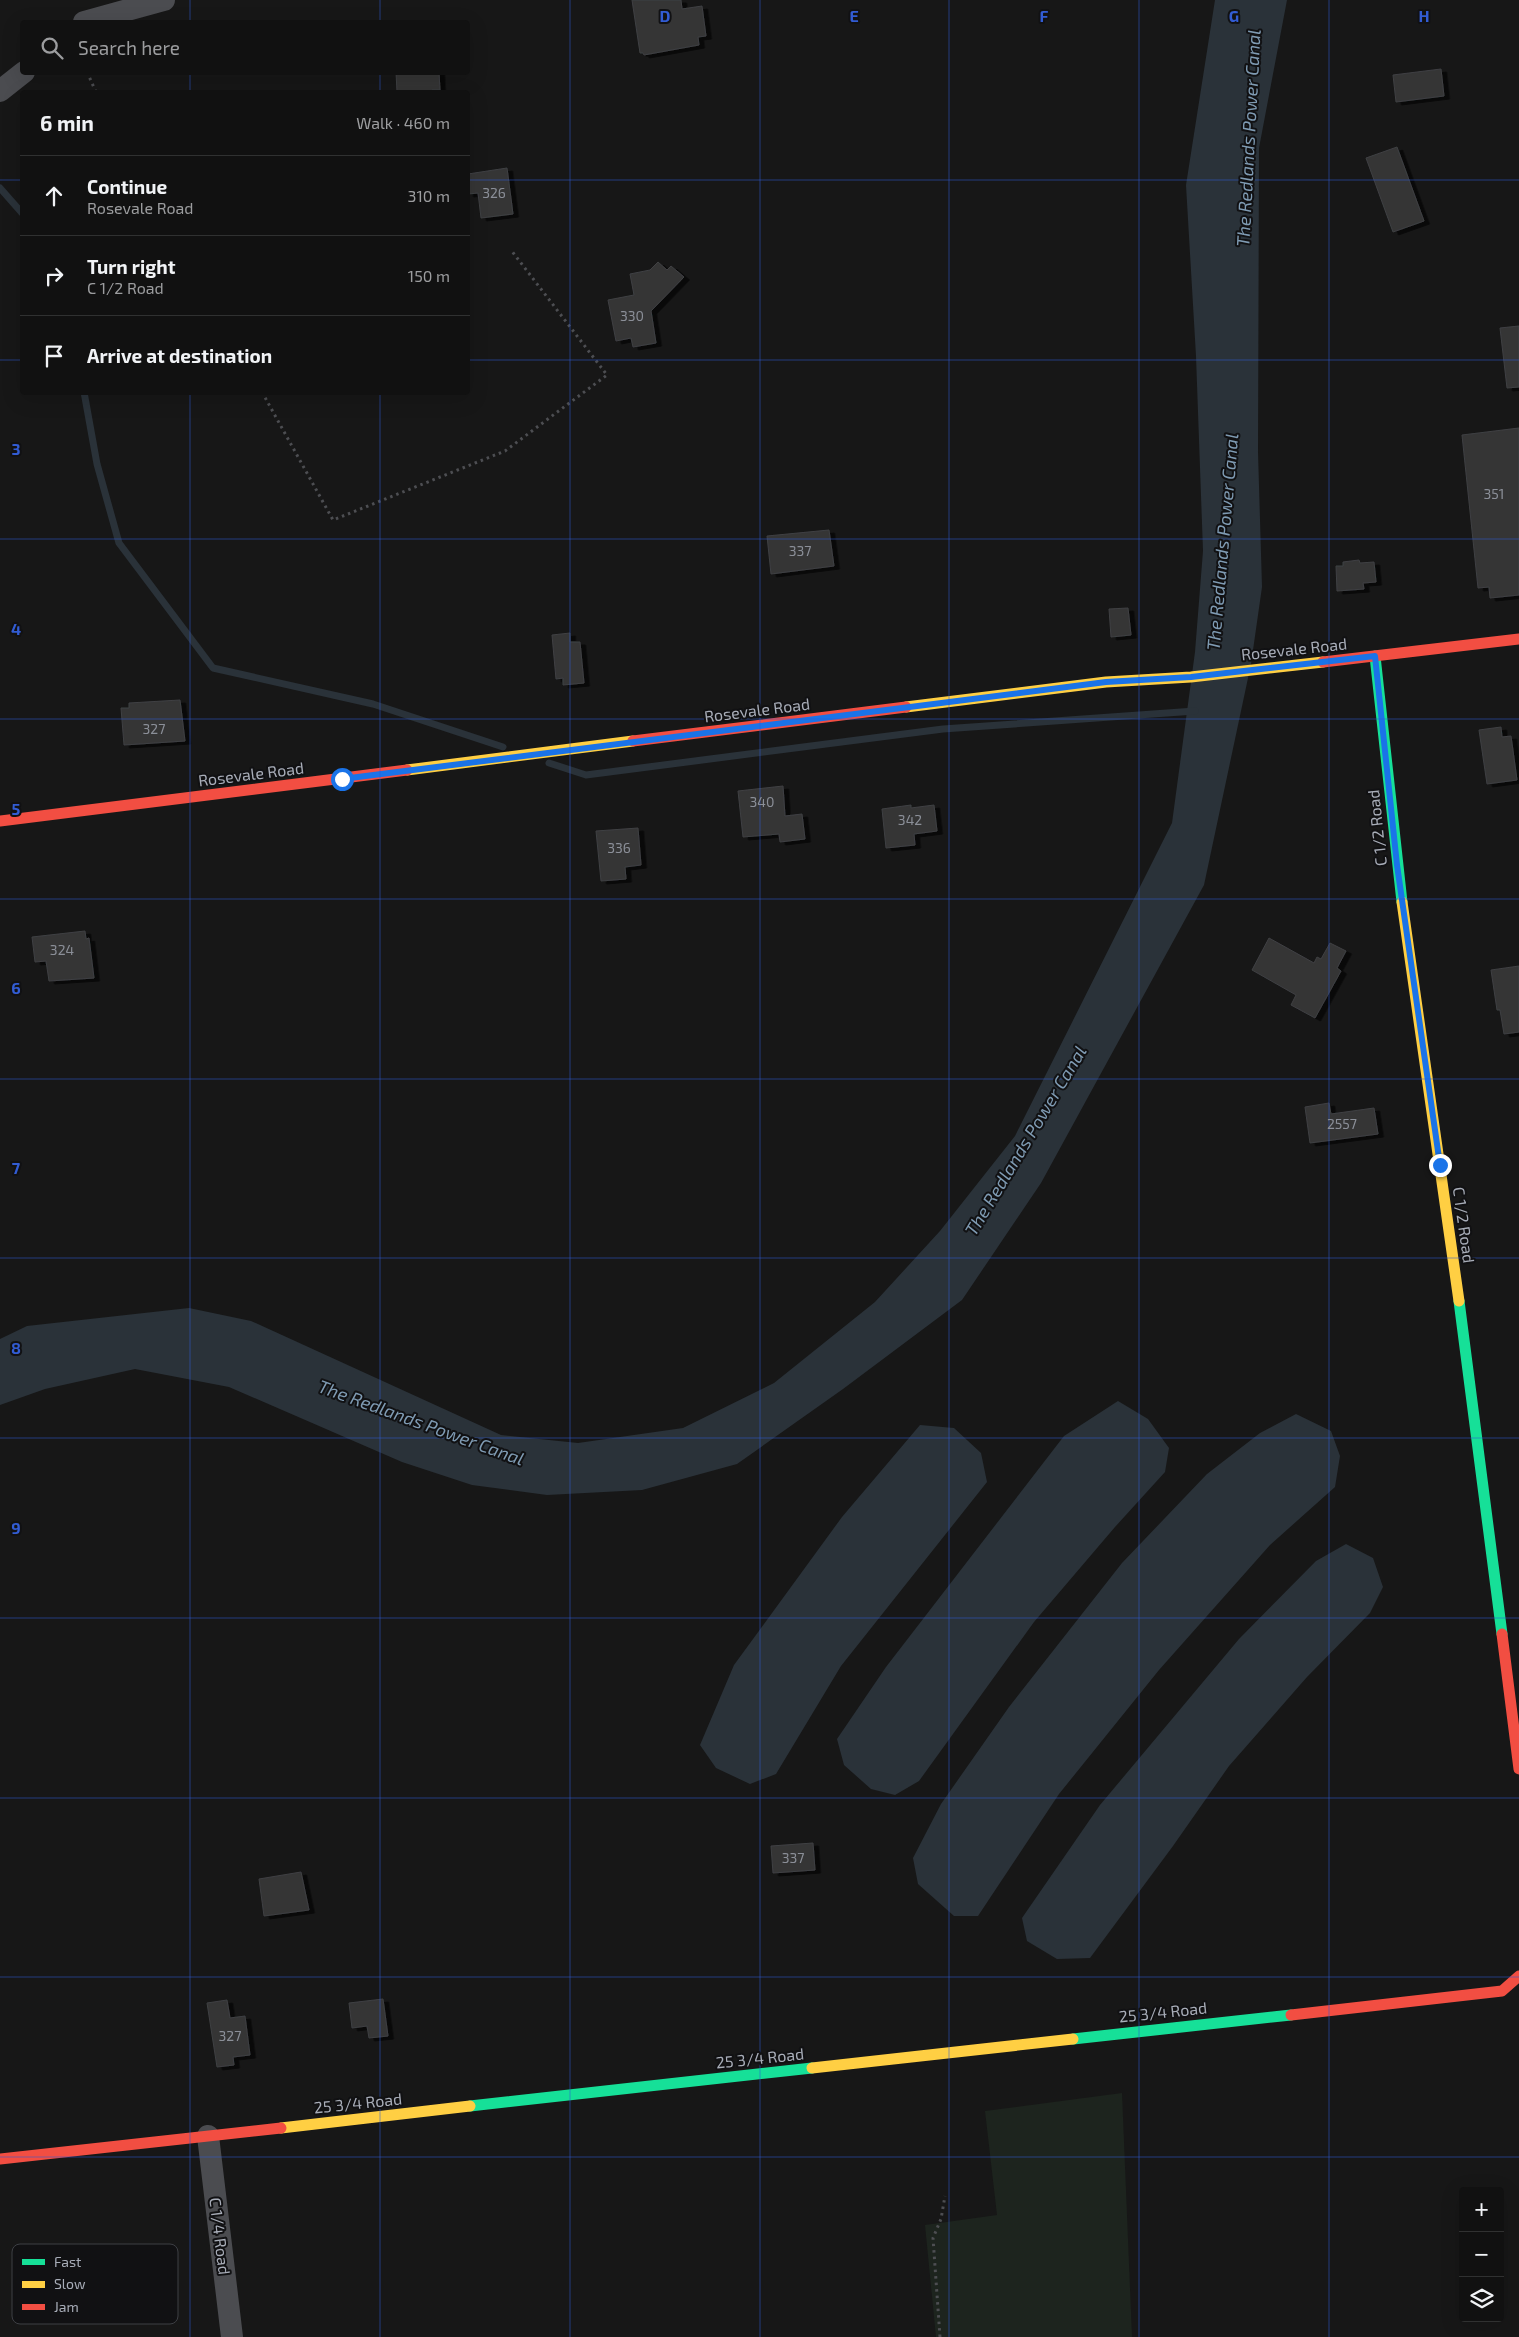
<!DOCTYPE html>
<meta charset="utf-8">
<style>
body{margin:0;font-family:"Exo 2",sans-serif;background:#1e1f1f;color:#f1f3f6}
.controls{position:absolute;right:15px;bottom:15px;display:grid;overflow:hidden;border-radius:5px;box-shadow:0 5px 20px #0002}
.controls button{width:45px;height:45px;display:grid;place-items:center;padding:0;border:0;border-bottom:1px solid #303131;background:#111;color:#f1f3f6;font:25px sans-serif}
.stop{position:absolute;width:15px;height:15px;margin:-11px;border:4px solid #1a73e8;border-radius:50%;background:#fff}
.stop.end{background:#1a73e8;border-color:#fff;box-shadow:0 1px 5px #0008}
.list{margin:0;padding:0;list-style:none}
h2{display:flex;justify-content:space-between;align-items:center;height:65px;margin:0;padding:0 20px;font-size:21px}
h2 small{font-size:16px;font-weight:400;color:#9c9d9f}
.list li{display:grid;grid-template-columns:32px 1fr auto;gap:15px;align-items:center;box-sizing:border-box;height:80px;padding:0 20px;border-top:1px solid #303131}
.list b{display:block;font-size:19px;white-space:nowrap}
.list p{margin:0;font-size:16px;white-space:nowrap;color:#9c9d9f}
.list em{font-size:16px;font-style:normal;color:#9c9d9f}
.icon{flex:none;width:28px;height:28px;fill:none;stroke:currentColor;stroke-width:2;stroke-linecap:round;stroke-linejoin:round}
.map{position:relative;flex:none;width:1519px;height:2337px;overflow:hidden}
.search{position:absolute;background:#111;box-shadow:0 5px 20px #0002;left:20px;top:20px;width:450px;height:55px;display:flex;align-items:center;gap:12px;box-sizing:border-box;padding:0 18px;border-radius:5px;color:#9c9d9f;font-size:19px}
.panel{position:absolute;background:#111;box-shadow:0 5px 20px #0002;left:20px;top:90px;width:450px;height:305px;border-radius:5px}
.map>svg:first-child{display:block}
.green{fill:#1d241e}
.water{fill:#2a3239}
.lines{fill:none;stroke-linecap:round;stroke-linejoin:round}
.stream{stroke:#2a3239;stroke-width:7}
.building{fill:#353536;stroke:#3f4043;filter:url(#shadow)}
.path{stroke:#4d4e52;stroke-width:3;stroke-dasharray:2.5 4;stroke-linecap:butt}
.street{stroke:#4b4c50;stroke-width:22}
.fast{stroke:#16e098;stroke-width:11}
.slow{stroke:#ffcf43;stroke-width:11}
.jam{stroke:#f24e42;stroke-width:11}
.route{stroke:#1a73e8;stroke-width:6}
.grid{fill:none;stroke:#325cd3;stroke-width:1;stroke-opacity:0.55}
.labels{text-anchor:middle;stroke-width:4;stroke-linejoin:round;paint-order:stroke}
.number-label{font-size:14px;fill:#8b8f98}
.street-label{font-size:16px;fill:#a8adb8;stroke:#111113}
.water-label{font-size:18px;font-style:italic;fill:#7f9bb3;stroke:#111113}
.key{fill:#111113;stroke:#3e4045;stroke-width:1}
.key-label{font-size:14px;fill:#a8adb8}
.grid-label{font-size:16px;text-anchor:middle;font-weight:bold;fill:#325cd3;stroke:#111113;stroke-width:4;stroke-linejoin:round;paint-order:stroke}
</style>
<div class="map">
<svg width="1519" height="2337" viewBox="0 0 1519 2337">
<defs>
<filter id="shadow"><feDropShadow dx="5.5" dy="3" stdDeviation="0" flood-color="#0009"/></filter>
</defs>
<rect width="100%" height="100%" fill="#171717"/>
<!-- green -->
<path class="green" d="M1122 2093 1132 2337H936L925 2225 997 2215 985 2111Z"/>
<!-- water -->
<path class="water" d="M1215 0H1287L1259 148 1258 452 1262 587 1251 664 1204 885 1041 1183 962 1300 843 1389 737 1464 642 1490 547 1495 472 1485 402 1462 229 1387 135 1369 45 1389 0 1405V1339L27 1326 189 1308 251 1321 501 1435 578 1443 683 1428 774 1383 875 1302 940 1231 1015 1136 1172 823 1195 652 1203 551 1196 356 1186 185Z
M1118 1401 1148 1419 1169 1448 1165 1472 1115 1527 1034 1622 919 1781 895 1795 871 1789 844 1765 837 1739 886 1667 1064 1436Z
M1296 1414 1331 1431 1340 1456 1335 1487 1270 1545 1159 1670 1059 1794 978 1916H954L918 1884 913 1858 941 1804 1009 1707 1122 1563 1207 1474 1260 1433Z
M920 1425 954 1428 981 1453 987 1482 841 1666 776 1774 750 1784 716 1768 700 1745 734 1665 842 1517Z
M1346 1544 1373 1558 1383 1587 1370 1613 1307 1677 1229 1766 1173 1846 1090 1958 1057 1959 1027 1941 1022 1918 1100 1805 1239 1639 1316 1561Z"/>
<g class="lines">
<!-- stream -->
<path class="stream" d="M0 188 22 213
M84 392 97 464 119 543 213 668 373 704 503 747
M549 763 586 775 943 729 1195 711"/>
</g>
<!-- building -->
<path class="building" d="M632 0H681L682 9 702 6 706 36 698 37 699 45 644 55 643 53H640Z
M1441 69 1444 96 1396 102 1393 75Z
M396 72H439L440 90H432V92H397Z
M1397 147 1424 221 1393 232 1366 158Z
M507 168 513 214 481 218 478 193 468 194V174Z
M658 262 667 270 671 266 684 277 651 311 656 343 633 347 631 338 616 341 608 300 634 295 630 274 650 270Z
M1519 326V387L1507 388 1500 328Z
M1519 428V595L1490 598 1489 587 1478 588 1462 435Z
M829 530 834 566 771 574 767 536Z
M1359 560 1360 563 1374 562 1376 582 1363 583 1364 589 1337 591 1336 566H1343V562Z
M1128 608 1131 635 1111 637 1109 609Z
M570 633V642H580L584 683 563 685V678L556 679 552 635Z
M180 700 185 741 124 745 121 708H129V703Z
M1501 727 1502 737 1511 736 1517 780 1487 784 1479 730Z
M783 786 785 816 802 814 805 839 780 842 779 834 743 837 738 791Z
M911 805V808L934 805 937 831 914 834 915 845 886 848 882 809Z
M638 828 641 865 625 867 626 879 601 881 596 831Z
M85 931 86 939 89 938 94 978 49 981 46 961 35 962 32 937Z
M1269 938 1314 963 1317 957 1321 959 1330 943 1346 951 1337 968 1341 971 1315 1018 1291 1005 1296 995 1252 970Z
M1519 966V1032L1504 1034 1500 1010H1497L1491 970Z
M1329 1103 1331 1114 1374 1108 1378 1134 1310 1143 1305 1107Z
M813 1843 815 1870 773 1873 771 1846Z
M301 1872 309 1910 264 1916 259 1879Z
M383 1999 388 2036 369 2038 367 2026 352 2028 349 2003Z
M227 2000 230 2018 245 2016 250 2055 233 2057 234 2065 217 2067 207 2003Z"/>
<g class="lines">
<!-- path -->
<path class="path" d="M87 72 96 92
M262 392 333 520 505 451 607 375 511 250
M940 2337 933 2238 941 2219 945 2196"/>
<!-- street -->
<path class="street" d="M84 22 164 0
M0 91 24 72
M208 2136 232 2337"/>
<!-- fast -->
<path class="fast" d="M1375 656 1402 902
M1459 1301 1502 1634
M1073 2039 1291 2015
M470 2106 812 2068"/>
<!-- slow -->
<path class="slow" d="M906 707 1106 682 1191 677 1323 662
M407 770 633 741
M1402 902 1459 1301
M812 2068 1073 2039
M281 2128 470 2106"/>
<!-- jam -->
<path class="jam" d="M1323 662 1519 639
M633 741 906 707
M0 821 407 770
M1502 1634 1519 1769
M1291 2015 1502 1991 1519 1976
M0 2159 281 2128"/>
</g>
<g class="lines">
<!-- route -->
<path class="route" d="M342 779 1106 682 1191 677 1375 656 1397 865 1440 1165"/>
</g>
<!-- grid -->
<path class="grid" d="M190 0V22M380 0V22M570 0V2337M760 0V2337M949 0V2337M1139 0V2337M1329 0V2337M190 72V92M380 72V92M0 180H22M468 180H1519M0 360H22M468 360H1519M190 392V2337M380 392V2337M0 539H1519M0 719H1519M0 899H1519M0 1079H1519M0 1258H1519M0 1438H1519M0 1618H1519M0 1798H1519M0 1977H1519M0 2157H1519"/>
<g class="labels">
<!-- number labels -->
<g class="number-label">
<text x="494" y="198">326</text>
<text x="632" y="321">330</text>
<text x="1494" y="499">351</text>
<text x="800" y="556">337</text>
<text x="154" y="734">327</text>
<text x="762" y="807">340</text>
<text x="910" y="825">342</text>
<text x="619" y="853">336</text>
<text x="62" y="955">324</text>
<text x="1342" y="1129">2557</text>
<text x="793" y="1863">337</text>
<text x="230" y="2041">327</text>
</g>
<!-- street labels -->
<g class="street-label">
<text transform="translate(1294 649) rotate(-6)" y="6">Rosevale Road</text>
<text transform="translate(757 710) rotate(-7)" y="6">Rosevale Road</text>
<text transform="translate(251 774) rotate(-7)" y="6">Rosevale Road</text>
<text transform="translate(1377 828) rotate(-96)" y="6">C 1/2 Road</text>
<text transform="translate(1464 1225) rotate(82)" y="6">C 1/2 Road</text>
<text transform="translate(1163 2012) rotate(-6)" y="6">25 3/4 Road</text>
<text transform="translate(760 2058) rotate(-6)" y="6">25 3/4 Road</text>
<text transform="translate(358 2103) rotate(-6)" y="6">25 3/4 Road</text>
<text transform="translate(220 2236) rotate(83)" y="6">C 1/4 Road</text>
</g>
<!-- water labels -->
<g class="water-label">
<text transform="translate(1249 138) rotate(-87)" y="6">The Redlands Power Canal</text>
<text transform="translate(1223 542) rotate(-85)" y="6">The Redlands Power Canal</text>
<text transform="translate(1026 1141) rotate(-59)" y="6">The Redlands Power Canal</text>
<text transform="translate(421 1423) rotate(20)" y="6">The Redlands Power Canal</text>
</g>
</g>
<!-- legend -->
<rect x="12" y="2244" width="166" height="80" rx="8" class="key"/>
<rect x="22" y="2259" width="23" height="6" fill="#16e098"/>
<rect x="22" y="2281" width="23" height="7" fill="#ffcf43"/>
<rect x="22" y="2304" width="23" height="6" fill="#f24e42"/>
<g class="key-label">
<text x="54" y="2267">Fast</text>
<text x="54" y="2289">Slow</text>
<text x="54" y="2312">Jam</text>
</g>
<g class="grid-label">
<text x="665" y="22">D</text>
<text x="854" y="22">E</text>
<text x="1044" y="22">F</text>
<text x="1234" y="22">G</text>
<text x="1424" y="22">H</text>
<text x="16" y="455">3</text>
<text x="16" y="635">4</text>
<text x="16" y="815">5</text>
<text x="16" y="994">6</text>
<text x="16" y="1174">7</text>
<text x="16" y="1354">8</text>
<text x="16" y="1534">9</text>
</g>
</svg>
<div class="controls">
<button>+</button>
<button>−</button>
<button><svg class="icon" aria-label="layers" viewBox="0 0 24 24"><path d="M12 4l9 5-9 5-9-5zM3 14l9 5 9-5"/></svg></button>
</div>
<div class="stop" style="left:342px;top:779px"></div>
<div class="stop end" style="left:1440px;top:1165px"></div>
<div class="search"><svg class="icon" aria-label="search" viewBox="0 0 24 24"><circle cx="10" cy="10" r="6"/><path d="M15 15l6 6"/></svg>Search here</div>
<section class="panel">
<h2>6 min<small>Walk · 460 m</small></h2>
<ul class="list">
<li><svg class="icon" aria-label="ahead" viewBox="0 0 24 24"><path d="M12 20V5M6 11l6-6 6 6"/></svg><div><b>Continue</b><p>Rosevale Road</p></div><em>310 m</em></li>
<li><svg class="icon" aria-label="right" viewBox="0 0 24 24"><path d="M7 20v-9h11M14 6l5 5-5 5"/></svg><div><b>Turn right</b><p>C 1/2 Road</p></div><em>150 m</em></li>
<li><svg class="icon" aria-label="arrive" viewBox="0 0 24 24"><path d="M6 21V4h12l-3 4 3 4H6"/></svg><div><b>Arrive at destination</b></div></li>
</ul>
</section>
</div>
